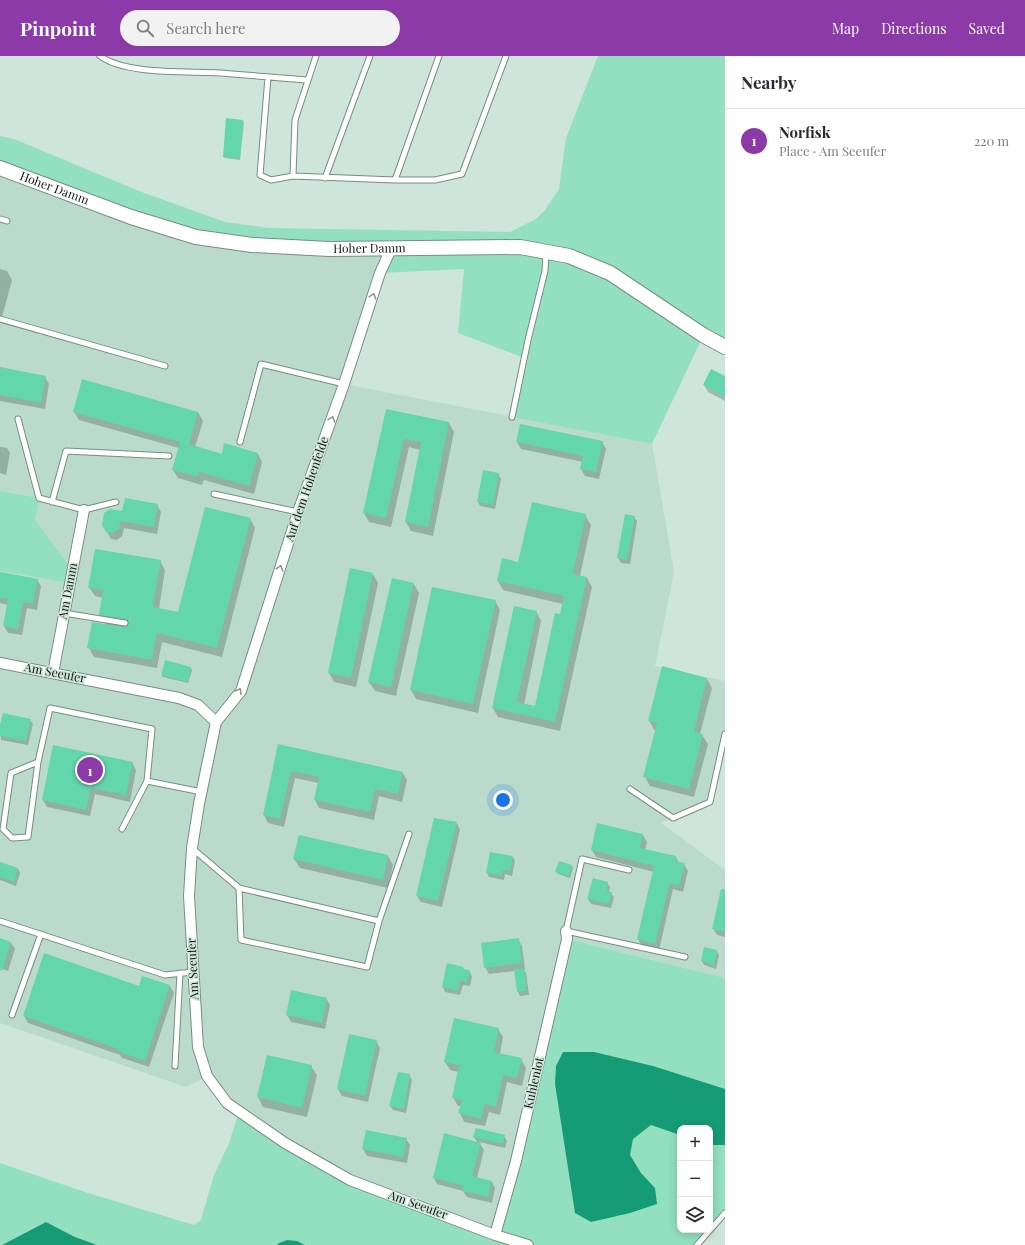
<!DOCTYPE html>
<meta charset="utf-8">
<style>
body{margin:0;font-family:"Playfair Display",serif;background:#f2f2f3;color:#2b2b33}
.controls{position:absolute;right:12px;bottom:12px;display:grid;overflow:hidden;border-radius:8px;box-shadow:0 2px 10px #0003}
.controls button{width:36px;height:36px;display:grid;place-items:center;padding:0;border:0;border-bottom:1px solid #e1e1e2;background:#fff;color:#2b2b33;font:20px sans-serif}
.you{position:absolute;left:503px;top:744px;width:14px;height:14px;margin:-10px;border:3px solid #fff;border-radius:50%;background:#1a73e8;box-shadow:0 0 0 6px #1a73e833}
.badge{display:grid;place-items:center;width:26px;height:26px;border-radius:50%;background:#8c3aa8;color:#fff;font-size:13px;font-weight:700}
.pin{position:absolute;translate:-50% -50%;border:2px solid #fff;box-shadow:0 1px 4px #0006}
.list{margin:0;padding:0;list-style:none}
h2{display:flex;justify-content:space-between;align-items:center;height:52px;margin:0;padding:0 16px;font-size:17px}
h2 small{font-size:13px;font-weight:400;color:#7c7c81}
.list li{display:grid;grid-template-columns:26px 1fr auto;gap:12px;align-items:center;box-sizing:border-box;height:64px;padding:0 16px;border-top:1px solid #e1e1e2}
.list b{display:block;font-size:15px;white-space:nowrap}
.list p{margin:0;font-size:13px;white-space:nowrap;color:#7c7c81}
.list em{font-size:13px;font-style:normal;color:#7c7c81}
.icon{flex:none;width:22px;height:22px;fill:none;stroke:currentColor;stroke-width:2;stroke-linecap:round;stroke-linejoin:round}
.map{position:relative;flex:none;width:725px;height:1189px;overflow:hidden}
header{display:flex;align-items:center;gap:24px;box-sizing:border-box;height:56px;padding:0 20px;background:#8c3aa8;color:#fff}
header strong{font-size:19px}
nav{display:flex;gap:22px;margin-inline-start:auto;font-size:14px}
.search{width:280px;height:36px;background:#f2f2f3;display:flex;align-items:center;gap:10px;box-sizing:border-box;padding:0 14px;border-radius:22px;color:#7c7c81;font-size:15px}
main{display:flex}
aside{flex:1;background:#fff}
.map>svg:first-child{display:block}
.built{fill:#badbcc}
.green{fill:#93e0c0;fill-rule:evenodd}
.water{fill:#169c75}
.shadow{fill:#0003}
.building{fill:#63d6ab}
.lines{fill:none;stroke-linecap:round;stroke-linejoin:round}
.lane-casing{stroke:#778d84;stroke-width:7}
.street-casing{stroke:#778d84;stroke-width:12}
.secondary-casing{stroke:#778d84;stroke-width:16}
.lane{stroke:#fff;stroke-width:5}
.street{stroke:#fff;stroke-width:10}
.secondary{stroke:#fff;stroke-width:14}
.oneway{stroke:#939795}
.labels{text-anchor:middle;stroke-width:3;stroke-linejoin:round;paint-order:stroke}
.street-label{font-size:12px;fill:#0f1713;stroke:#cde5da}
</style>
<header>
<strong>Pinpoint</strong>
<div class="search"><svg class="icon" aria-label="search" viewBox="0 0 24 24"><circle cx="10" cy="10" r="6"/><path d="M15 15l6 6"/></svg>Search here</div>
<nav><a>Map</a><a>Directions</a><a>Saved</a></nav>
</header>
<main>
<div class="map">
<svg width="725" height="1189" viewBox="0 0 725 1189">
<rect width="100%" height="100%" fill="#cde5da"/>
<!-- built -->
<path class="built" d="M0 112 131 161 391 193 344 328 652 388 674 516 655 610 725 625V678L710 746 661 767 725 814V922L567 883 495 1179 350 1124 227 1047 207 1020 186 1031 0 967V515L69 527 72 513 35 464 38 442 0 435Z"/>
<!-- green -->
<path class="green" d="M598 0H725V291L703 280 652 388 512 361 525 302 458 277 464 213 380 217 390 194 196 181 0 112V80L14 83 139 135 225 166 269 172 510 176 536 163 545 154 559 133 566 82Z
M0 435 39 442 35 464 72 513 69 527 0 515Z
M567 883 725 922V1157L697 1189H305L297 1185 277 1189H97L75 1181 46 1166 2 1189H0V1107L85 1136 194 1169 201 1164 214 1119 229 1087 239 1056 350 1124 495 1179ZM680 1072H710V1174H680Z"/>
<!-- water -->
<path class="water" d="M563 996H594L653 1010 725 1033V1089H710V1072H680V1079L651 1069 633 1083 630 1099 641 1117 655 1132 657 1148 630 1157 591 1166 575 1157 555 1028 556 1010Z
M46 1166 75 1181 97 1189H2Z
M287 1184 297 1185 305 1189H277L279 1187Z"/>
<!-- shadow -->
<path class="shadow" d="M243 65 244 66 240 104 225 102 224 101Z
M0 213 7 215 12 224 2 261 0 260Z
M0 312 45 321 49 328 45 353 0 345Z
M725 321V345L708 336 704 329Z
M387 354 449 367 454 376 433 480 411 475 406 466 420 394 409 391 391 471 369 466 364 457Z
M74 356H198L203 365 195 391 222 399 258 398 262 406 254 438 204 424 202 429 178 422 173 414 179 392 79 364Z
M517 386H602L606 393 599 423 585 420 581 413 583 406 521 393Z
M0 391 7 392 10 397 6 419 0 417Z
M498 418 501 423 495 453 480 450 478 446Z
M157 449 161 456 157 478 124 472 122 480 117 484 111 483 103 469 123 456Z
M585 459 591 469 580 520 587 522 592 531 560 675 498 661 493 652 536 555 541 565 524 649 536 651 563 548 503 534 498 525 518 507Z
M634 461 637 465 630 508 621 507 618 502Z
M250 463 255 472 222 601 162 586 157 612 94 601 89 592 106 569 100 558 103 542 95 540 89 531 160 505 165 514 159 553 179 557Z
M0 517 37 524 41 530 37 554 27 552 22 579 8 577 4 570 8 549 0 547Z
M373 518 378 527 356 631 334 626 329 617Z
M414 528 419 537 396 640 375 635 369 626Z
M495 545 500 554 478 657 416 643 411 634Z
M191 612 192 614 188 627 163 621 162 619Z
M707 623 712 632 700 678 702 679 708 688 694 741 650 730 645 721 656 674H654L649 664Z
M30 664 33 668 28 689 1 684 0 673Z
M279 690 402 716 407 724 402 746 379 740 374 764 319 752 315 744 318 727 295 722 284 771 268 767 264 759Z
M132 707 136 714 130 746 95 738 90 760 47 751 43 744Z
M457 767 460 774 442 851 421 846 417 840Z
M643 779 647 786 645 794 676 801 679 807 684 808 688 815 683 836 673 833 659 894 642 890 638 883 654 816 596 801 592 794Z
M300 780 388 800 393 809 388 832 300 812 294 803Z
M513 801 515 805 512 820 505 818 504 824 489 821 487 817Z
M0 807 18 813 20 817 16 830 0 824Z
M572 810 573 812 570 822 558 818 557 816Z
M607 827 610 831 609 836 611 837 614 841 611 852 591 848 588 843Z
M725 841V881L717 879 713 872Z
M0 883 11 887 15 893 8 915 0 912Z
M518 883 522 890 525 913 524 914 526 917 529 939 520 940 518 936 515 915 489 918 485 911Z
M717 895 719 900 716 913 704 909 702 905Z
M447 908 463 911 464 914 469 915 472 920 470 930 463 929 460 939 445 936 443 931Z
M143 921 170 930 174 937 149 1011 122 1002 120 999 28 967 24 960 139 931Z
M292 935 326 942 330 949 325 973 291 966 287 959Z
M498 973 503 981 500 998 521 1003 526 1012 522 1030 507 1026 500 1059 489 1056 485 1070 464 1066 460 1057 461 1050H458L453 1041 459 1016 450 1014 445 1006Z
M350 979 376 985 380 992 368 1046 342 1040 338 1033Z
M267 1000 311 1010 317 1019 307 1061 263 1051 258 1041Z
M409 1019 412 1024 406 1057 393 1054 390 1050Z
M504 1080 507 1085 505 1092 479 1086 484 1094 477 1122 492 1126 495 1132 492 1147 467 1141 463 1135 437 1128 434 1122 478 1087 474 1081Z
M406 1083 410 1089 407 1107 367 1100 363 1093Z"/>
<!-- building -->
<path class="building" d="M226 62 243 64 240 102 223 101Z
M0 311 46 320 41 347 0 339Z
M711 313 725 320V341L703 329Z
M82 323 198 356 189 388 222 398 224 387 258 397 249 430 199 416 198 421 172 414 180 386 73 356Z
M386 353 449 366 428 471 405 466 421 386 404 383 386 462 363 457Z
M520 368 603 385 596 416 580 413 583 400 516 386Z
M483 414 499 417 493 449 477 446Z
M125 442 158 448 154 471 120 465 119 473 113 477 106 476 102 469 104 457 110 453 122 455Z
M532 446 586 458 573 518 587 521 555 666 492 652 514 550 537 555 517 646 535 650 555 557 560 558 564 540 497 525 502 502 518 506Z
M205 451 251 462 217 592 157 577 152 604 87 592 92 566 124 571 128 570 129 567 126 563 99 559 103 534 88 532 95 493 161 504 153 551 178 556Z
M625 458 635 460 627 504 617 502Z
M350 512 373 517 351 622 328 617Z
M0 516 38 523 33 548 23 546 18 573 3 570 8 543 0 542Z
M392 522 414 527 391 631 368 626Z
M432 531 496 544 473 648 410 634Z
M165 604 191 611 188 626 161 619Z
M662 610 707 622 694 676 703 678 689 733 643 721 657 667 648 665Z
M3 657 31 663 26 685 0 680V669Z
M278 688 403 716 398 738 375 733 370 756 314 744 319 721 291 715 280 763 263 759Z
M53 689 133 706 126 739 91 732 86 754 42 744Z
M434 762 457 766 438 845 416 840Z
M597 767 643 778 640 792 676 800 675 805 685 807 679 830 670 827 655 888 637 883 654 810 591 794Z
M299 779 388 799 383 824 293 803Z
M490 796 513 800 510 816 503 814 502 820 486 817Z
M559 805 572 809 569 820 555 816Z
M0 806 18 812 14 826 0 821Z
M593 822 608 826 606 835 612 836 609 848 587 843Z
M721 833H725V876L712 873Z
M0 882 11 886 2 915 0 914Z
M519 882 522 907 484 912 481 887Z
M704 891 717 894 714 909 701 905Z
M44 897 139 930 142 920 170 929 145 1005 117 995 118 993 23 960Z
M447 907 463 911V913L470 914 467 926 460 925 458 935 442 931Z
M524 912 527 935 517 936 514 913Z
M291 934 327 942 322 967 286 959Z
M454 962 499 972 494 996 522 1002 517 1022 503 1019 496 1051 485 1048 481 1063 458 1057 462 1044 452 1042 459 1009 444 1006Z
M349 978 377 984 365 1040 337 1033Z
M267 999 312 1009 302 1052 257 1041Z
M398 1016 410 1018 404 1053 389 1050Z
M476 1072 505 1079 503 1088 473 1081Z
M366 1074 407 1082 403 1101 362 1093Z
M444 1077 481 1087 472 1120 492 1125 488 1141 462 1135 464 1130 433 1122Z"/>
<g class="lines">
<!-- lane casing -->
<g class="lane-casing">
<path id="lane" d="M100 0C126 19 187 15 220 17 249 19 279 22 308 24
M316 0 295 64 293 120 395 124H435L462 118 506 0
M268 21 260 119 271 124 293 120
M325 122 370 0
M395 124 439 0
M0 163 7 165
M0 263 165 310
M512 361 528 284 545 215 546 197
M18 363 39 442 84 454 116 446
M240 386 261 308 344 328
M214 438 298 456
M52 446 66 395 169 400
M64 557 125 567
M38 706 50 652 152 673 147 725 202 736
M38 706 28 781 12 782 3 773 11 717Z
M630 733 673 762 710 746 725 678
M122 773 147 725
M193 793 239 832 379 865 409 778
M629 814 582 803 566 875 685 901
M239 832 241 884 367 911 379 865
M0 865 165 919 193 916
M12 959 41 878
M175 1010 180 917
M697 1189 725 1157"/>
</g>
<!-- street casing -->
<g class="street-casing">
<path id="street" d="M391 193 380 217 344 328 298 456 241 635 216 666 199 748 192 792 189 840 198 991 207 1020 227 1047 285 1087 350 1124 495 1179 528 1189
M0 607 179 642 198 649 216 666
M53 617 84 454
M495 1179 516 1105 567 883 566 875"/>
</g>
<!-- secondary casing -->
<g class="secondary-casing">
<g id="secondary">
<path id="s1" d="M0 112 131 161 196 181 252 189 329 193 520 191 569 200 610 217 703 279 725 291"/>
</g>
</g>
<!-- lane -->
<use href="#lane" class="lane"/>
<!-- street -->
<use href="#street" class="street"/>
<!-- secondary -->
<use href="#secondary" class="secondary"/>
</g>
<!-- one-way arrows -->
<defs><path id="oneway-chevron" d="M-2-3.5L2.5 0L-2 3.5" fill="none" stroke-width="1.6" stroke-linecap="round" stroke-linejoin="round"/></defs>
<g class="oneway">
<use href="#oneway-chevron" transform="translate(373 240) rotate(-72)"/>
<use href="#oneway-chevron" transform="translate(332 363) rotate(-70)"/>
<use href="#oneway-chevron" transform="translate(280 512) rotate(-72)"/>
<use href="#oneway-chevron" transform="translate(239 635) rotate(-60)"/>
</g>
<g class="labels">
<!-- street labels -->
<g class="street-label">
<text dy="4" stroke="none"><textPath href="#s1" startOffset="58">Hoher Damm</textPath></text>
<text dy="4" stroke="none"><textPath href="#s1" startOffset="382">Hoher Damm</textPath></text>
<text transform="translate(307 433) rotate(-71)" y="4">Auf dem Hohenfelde</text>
<text transform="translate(68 535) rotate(-79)" y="4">Am Damm</text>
<text transform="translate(55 617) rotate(11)" y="4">Am Seeufer</text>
<text transform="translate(193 913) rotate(-93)" y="4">Am Seeufer</text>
<text transform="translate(534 1027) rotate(-77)" y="4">Kuhlenlot</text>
<text transform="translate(418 1149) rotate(20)" y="4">Am Seeufer</text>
</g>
</g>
</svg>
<div class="controls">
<button>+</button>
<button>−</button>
<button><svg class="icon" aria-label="layers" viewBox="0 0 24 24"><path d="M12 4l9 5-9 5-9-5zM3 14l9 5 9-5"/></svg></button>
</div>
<div class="you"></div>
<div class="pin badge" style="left:90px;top:714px">1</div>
</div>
<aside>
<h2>Nearby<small></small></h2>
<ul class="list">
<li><span class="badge">1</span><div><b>Norfisk</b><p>Place · Am Seeufer</p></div><em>220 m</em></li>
</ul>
</aside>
</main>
